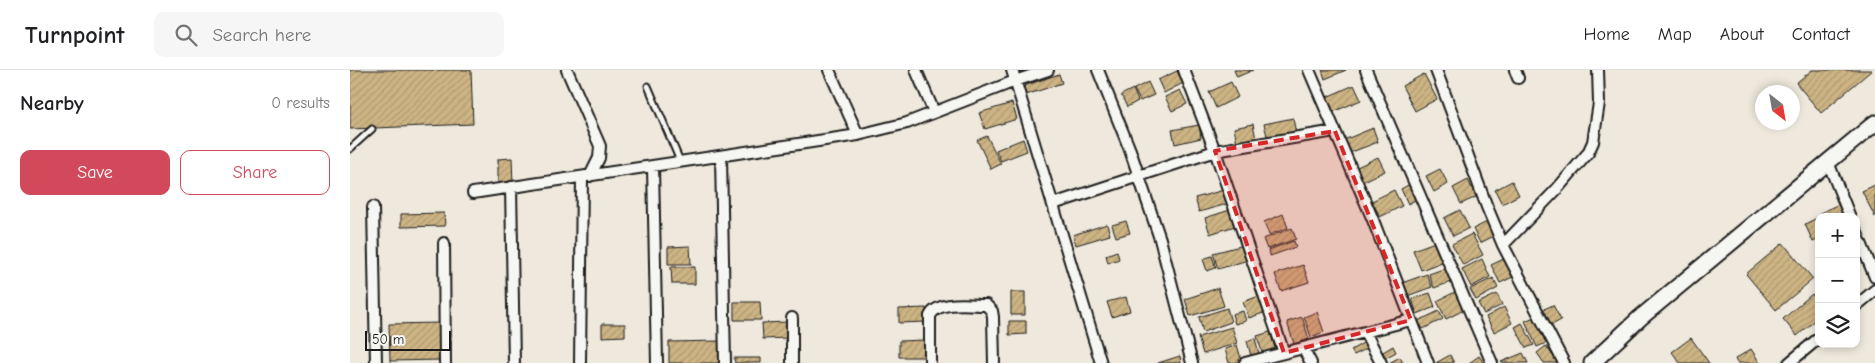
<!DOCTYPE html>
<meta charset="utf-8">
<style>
body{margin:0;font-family:"Comic Neue",sans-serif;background:#f6f6f6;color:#202124}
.controls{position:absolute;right:15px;bottom:15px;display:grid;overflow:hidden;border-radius:10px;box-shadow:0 2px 8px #0003}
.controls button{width:45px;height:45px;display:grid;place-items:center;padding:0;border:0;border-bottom:1px solid #e0e0e0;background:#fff;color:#202124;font:25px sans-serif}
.compass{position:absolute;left:1405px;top:15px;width:45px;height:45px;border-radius:50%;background:#fff;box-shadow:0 2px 8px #0003;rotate:149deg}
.scale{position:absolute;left:15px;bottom:12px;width:86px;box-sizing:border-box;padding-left:5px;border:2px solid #1c1c1c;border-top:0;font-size:14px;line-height:18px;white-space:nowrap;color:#1c1c1c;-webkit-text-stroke:4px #f6f6f2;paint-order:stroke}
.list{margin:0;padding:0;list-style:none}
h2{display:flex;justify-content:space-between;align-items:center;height:65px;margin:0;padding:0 20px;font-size:21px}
h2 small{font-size:16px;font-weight:400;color:#757577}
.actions{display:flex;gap:10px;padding:15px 20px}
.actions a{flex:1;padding:11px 0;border:1px solid #d1495b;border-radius:10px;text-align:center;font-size:18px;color:#d1495b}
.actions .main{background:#d1495b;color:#fff}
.icon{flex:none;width:28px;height:28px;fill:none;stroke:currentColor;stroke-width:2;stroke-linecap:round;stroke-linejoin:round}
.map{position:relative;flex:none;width:1525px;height:293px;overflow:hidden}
header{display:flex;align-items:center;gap:30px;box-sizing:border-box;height:70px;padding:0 25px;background:#fff;border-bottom:1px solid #e0e0e0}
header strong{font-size:24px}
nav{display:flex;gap:28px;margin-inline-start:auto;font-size:18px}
.search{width:350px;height:45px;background:#f6f6f6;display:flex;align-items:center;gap:12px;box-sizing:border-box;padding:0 18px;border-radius:10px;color:#757577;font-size:19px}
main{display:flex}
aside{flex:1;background:#fff}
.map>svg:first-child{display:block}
.building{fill:url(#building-hatch);stroke:#1c1c1c}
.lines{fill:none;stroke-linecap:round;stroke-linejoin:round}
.lane-casing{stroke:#1c1c1c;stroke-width:9}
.street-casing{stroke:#1c1c1c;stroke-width:14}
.primary-casing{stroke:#1c1c1c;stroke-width:19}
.lane{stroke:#f6f6f2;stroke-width:5}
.street{stroke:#f6f6f2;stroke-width:10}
.primary{stroke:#f6f6f2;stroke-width:15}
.marked{fill:#d62828;fill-opacity:0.2;stroke:#d62828;stroke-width:4;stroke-dasharray:10 6;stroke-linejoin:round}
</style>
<header>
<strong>Turnpoint</strong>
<div class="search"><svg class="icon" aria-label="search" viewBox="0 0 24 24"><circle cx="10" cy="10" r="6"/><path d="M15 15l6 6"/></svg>Search here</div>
<nav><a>Home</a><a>Map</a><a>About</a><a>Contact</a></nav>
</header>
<main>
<aside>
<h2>Nearby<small>0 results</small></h2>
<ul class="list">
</ul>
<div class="actions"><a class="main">Save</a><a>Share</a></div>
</aside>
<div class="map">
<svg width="1525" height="293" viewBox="0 0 1525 293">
<defs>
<pattern id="building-hatch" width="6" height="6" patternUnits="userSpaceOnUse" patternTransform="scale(1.25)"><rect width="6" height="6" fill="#cdb484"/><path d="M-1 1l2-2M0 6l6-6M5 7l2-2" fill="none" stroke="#af9a71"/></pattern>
</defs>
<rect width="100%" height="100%" fill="#eee9dc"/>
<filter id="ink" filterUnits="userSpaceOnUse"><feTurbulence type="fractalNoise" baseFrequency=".02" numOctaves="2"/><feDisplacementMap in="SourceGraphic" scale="10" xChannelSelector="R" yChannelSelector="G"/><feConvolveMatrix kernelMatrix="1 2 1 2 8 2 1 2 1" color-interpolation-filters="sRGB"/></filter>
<g filter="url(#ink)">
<!-- building -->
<path class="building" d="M0 0H121L123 54 0 59Z
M884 0H903L887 7Z
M972 0H996L975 9Z
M1462 0H1522L1471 43 1446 13Z
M827 1 833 13 814 23 808 10Z
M709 4 712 13 676 25 674 16Z
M1074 4 1087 29 1065 41 1052 16Z
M798 12 804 25 790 31 784 19Z
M881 12 888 27 866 38 859 22Z
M1004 15 1011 30 983 42 977 27Z
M783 19 788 31 777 37 771 25Z
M830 20 837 34 822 41 815 27Z
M662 33 667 49 635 59 629 43Z
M943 48 946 64 918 70 914 54Z
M903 54 906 69 887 73 884 58Z
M849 55 851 68 825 74 822 60Z
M1023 58 1028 72 999 83 994 70Z
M637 66 651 94 641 99 627 70Z
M673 69 677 81 651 91 646 80Z
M1028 87 1035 101 1010 113 1003 99Z
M162 88 163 115H148V89Z
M1090 99 1098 114 1084 122 1076 106Z
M1118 110 1126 127 1111 134 1103 118Z
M1162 111 1169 125 1152 134 1145 120Z
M1060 114 1067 129 1058 134 1051 119Z
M1525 115V147L1512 121Z
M874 120 877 134 849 142 845 128Z
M1044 120 1052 136 1030 147 1022 131Z
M1489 134 1495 147H1472L1470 143Z
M883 139 888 155 860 164 855 148Z
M1110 140 1119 158 1103 166 1094 148Z
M94 143 95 156 51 157V144Z
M933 144 938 158 919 165 914 152Z
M1467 148 1469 152V169L1463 172 1455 154Z
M776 151 780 163 766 167 762 155Z
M1139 151 1146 165 1130 173 1123 159Z
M757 154 760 165 726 175 723 165Z
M942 158 946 169 917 179 913 169Z
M1122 164 1133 185 1113 195 1102 174Z
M944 171 946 177 920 186 918 180Z
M1085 172 1092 192 1071 200 1063 180Z
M1433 173 1463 209 1426 240 1396 204Z
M894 175 898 190 868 199 863 183Z
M340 176 341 194H318V177Z
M767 181 769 189 758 193 756 185Z
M862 186 866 198 857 201 853 189Z
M1158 187 1167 205 1150 213 1141 195Z
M1132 189 1140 207 1121 217 1112 199Z
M953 195 959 212 931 221 925 204Z
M321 197H345V214H322Z
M1096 198 1101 212 1084 218 1079 204Z
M1077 204 1082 217 1057 226 1052 213Z
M1143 208 1148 218 1126 230 1120 219Z
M868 218 874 236 840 246 835 229Z
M1107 221 1116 239 1096 249 1087 231Z
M661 222H675V245H661Z
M1080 223 1085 237 1067 244 1062 229Z
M1147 224 1152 235 1134 244 1128 233Z
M1462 224 1469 233V247L1447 266 1433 249Z
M909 226 916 242 899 248 893 232Z
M776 227 780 241 762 247 757 232Z
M384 232H410L411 250H384Z
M1203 235 1211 250 1200 256 1192 240Z
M1154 237 1162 253 1144 262 1136 247Z
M576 238 577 252 549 253V239Z
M877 238 881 252 853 262 849 247Z
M893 241 896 251 885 254 882 244Z
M1089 241 1093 249 1073 259 1068 251Z
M967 242 974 262 961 267 954 247Z
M952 247 959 269 944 274 937 252Z
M1184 247 1196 273 1187 277 1175 251Z
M659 251H676V264L659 265Z
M438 252V268L413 269 412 253Z
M90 253 91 290 40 291 39 254Z
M1172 253 1184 275 1176 278 1165 257Z
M252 254H275V266L252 267Z
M882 257 887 273 853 284 848 267Z
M920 262 926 281 913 285 907 266Z
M905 268 909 284 901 286 897 271Z
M1341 268 1359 293H1330L1322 282Z
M576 270V287H549V271Z
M370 271 371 293H319V272Z
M1015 272 1018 278 1004 285 1001 280Z
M887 275 892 292 879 293 875 279Z
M1043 276 1046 282 1035 288 1033 282Z
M1196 276 1208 293H1194L1187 283Z
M1401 279 1410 293H1387L1385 289Z
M1173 283 1178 293H1152L1151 292Z
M1100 285 1104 293H1086Z
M830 286 831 293H808Z
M1129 286 1134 293H1119Z
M1050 287 1053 293H1039Z
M384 288H411V293H385Z"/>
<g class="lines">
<!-- lane casing -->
<g class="lane-casing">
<path id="lane" d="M298 16 330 91
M0 79 22 59"/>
</g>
<!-- street casing -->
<g class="street-casing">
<path id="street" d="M217 0 250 76 249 88 240 106
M479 0 508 65
M566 0 584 42
M662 0 751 293
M748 0 780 80 810 169 842 293
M834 0 865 81 934 283
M959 0 1023 150 1078 293
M1016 0 1142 293
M1086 0 1137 137 1153 175 1214 293
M1165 0 1168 8
M371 87 375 293
M1478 92 1500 147
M303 97 307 293
M161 117 164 293
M123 123 508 65 557 53 665 11 698 0
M703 134 865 81 985 61
M23 137 26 293
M1506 161 1525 207
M94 173 95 293
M1153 175 1207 119 1238 83 1243 72 1249 33 1248 0
M1506 236 1525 220
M1015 262 1031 293
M953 278 961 293
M230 293 232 107
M442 293V248
M580 293V246C587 230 620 235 636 235L642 241 643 247 644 293
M895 293 1061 250
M1439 293 1469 268"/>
</g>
<!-- primary casing -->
<g class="primary-casing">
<path id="primary" d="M1242 293 1290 248 1525 53"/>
</g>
<!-- lane -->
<use href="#lane" class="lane"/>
<!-- street -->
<use href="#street" class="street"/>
<!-- primary -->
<use href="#primary" class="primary"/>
</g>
</g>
<!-- marked area -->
<path class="marked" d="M985 61 1061 250 934 283 865 81Z"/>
</svg>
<div class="controls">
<button>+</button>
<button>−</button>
<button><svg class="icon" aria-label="layers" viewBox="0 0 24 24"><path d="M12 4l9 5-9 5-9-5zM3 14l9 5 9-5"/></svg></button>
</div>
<svg class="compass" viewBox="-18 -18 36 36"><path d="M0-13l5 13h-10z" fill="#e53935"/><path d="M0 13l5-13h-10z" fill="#757577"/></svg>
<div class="scale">50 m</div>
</div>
</main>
